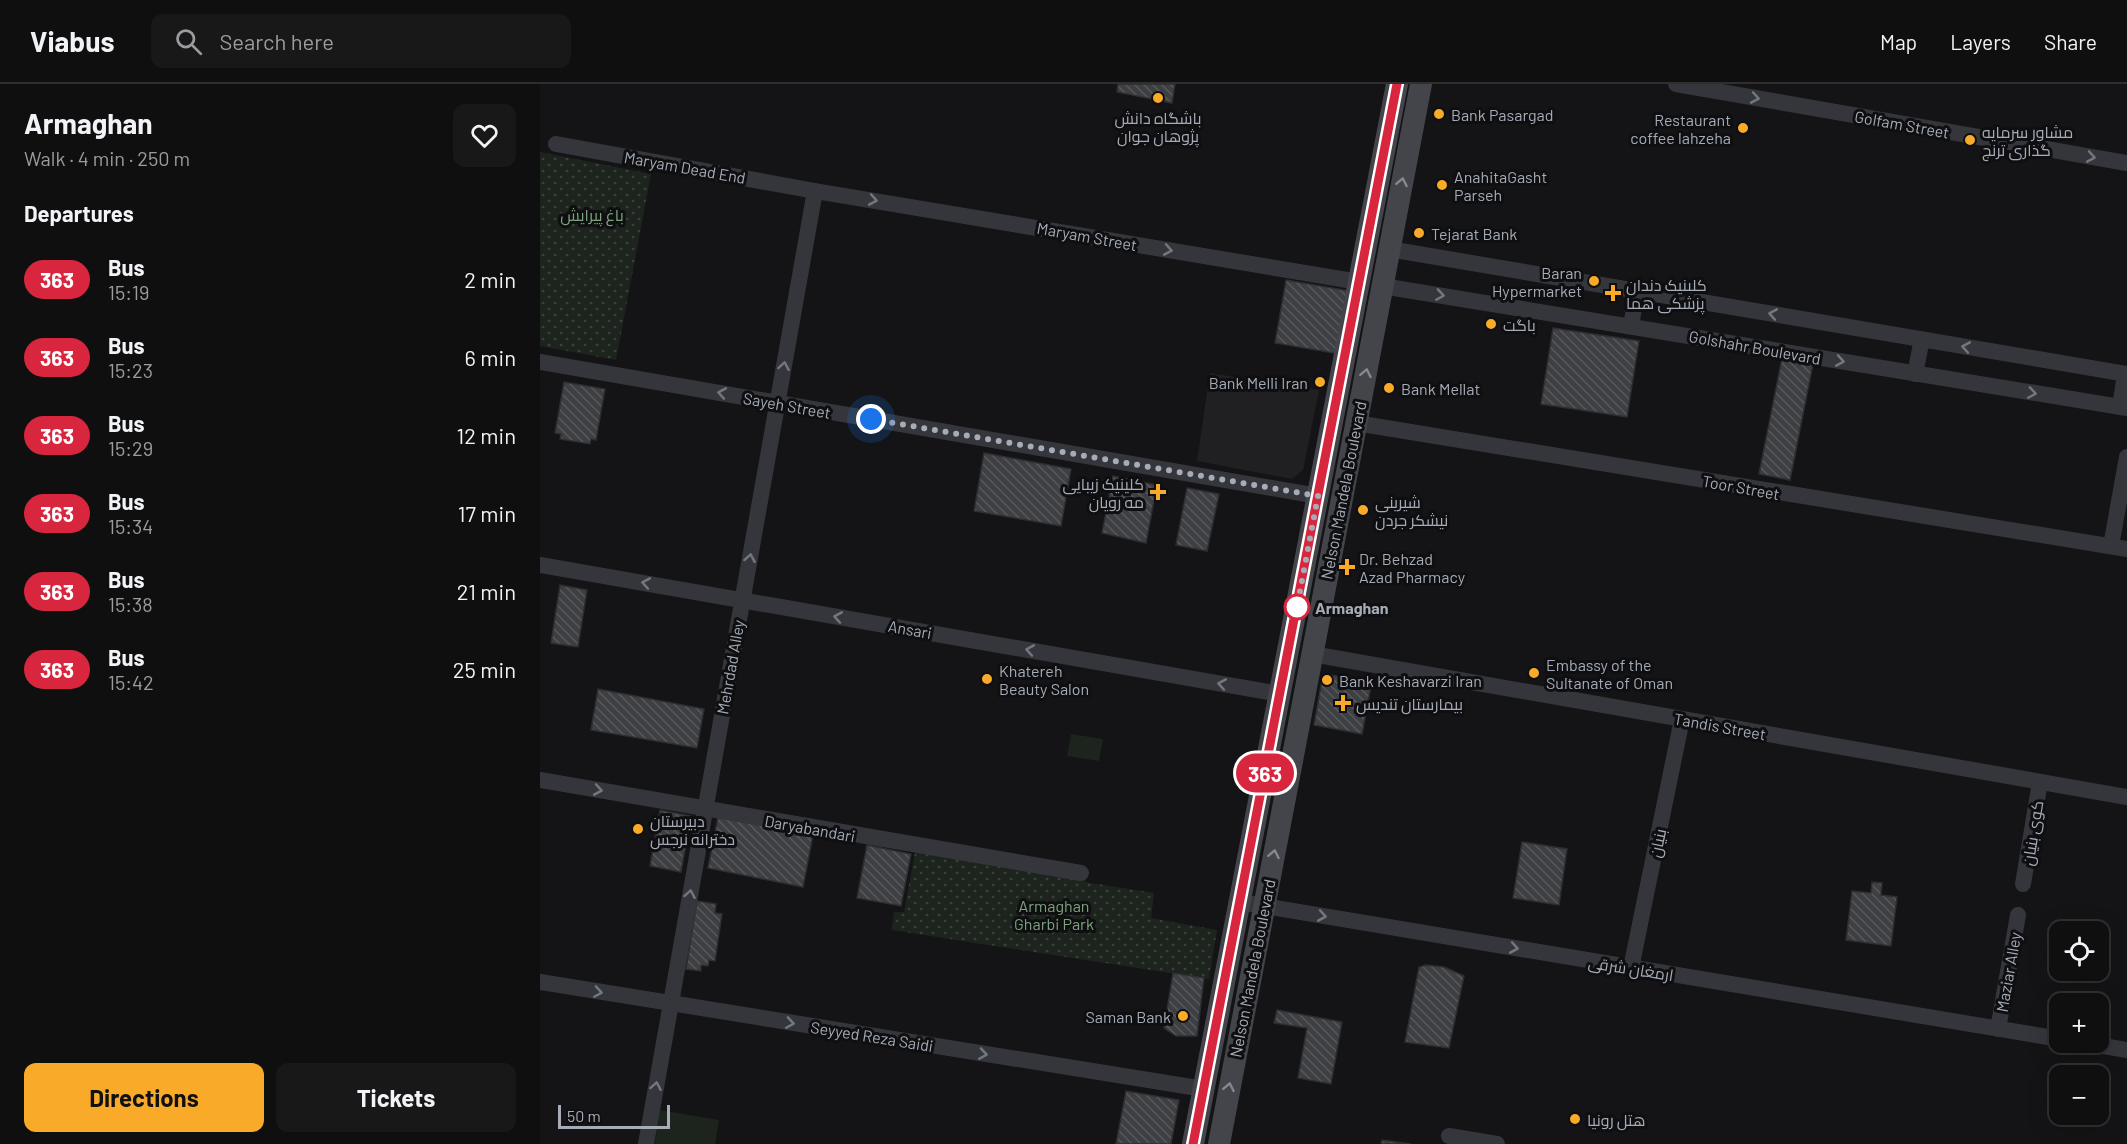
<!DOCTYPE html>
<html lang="en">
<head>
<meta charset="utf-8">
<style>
	body { margin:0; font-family:Barlow,Cairo,sans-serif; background:#181819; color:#f1f3f6; height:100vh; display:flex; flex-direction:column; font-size:22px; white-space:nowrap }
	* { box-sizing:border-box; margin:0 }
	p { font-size:20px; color:#9b9c9f }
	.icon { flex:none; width:33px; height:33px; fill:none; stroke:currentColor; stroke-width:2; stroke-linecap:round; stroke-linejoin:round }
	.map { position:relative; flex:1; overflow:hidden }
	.drawer { display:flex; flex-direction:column; background:#0f0f10; width:540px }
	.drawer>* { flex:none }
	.badge { padding:0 12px; border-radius:20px; font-size:21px; line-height:39px }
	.controls { position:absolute; left:1509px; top:837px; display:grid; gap:12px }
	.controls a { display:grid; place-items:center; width:60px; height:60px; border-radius:12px; background:#0f0f10; box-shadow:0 6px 24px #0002,0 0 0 2px #2f2f30; font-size:30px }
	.scale { position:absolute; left:18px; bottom:15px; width:112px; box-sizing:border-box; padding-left:6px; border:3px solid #a5acb7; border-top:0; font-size:16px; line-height:21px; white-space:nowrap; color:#a5acb7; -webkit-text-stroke:4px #0f0f11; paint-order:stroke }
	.you { position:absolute; width:30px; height:30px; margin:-15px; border:4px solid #fff; border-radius:50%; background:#1a73e8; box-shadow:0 0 0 9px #1a73e833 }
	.map>.badge { position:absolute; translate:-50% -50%; box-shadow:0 0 0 3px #fff }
	h2 { padding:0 24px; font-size:22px; line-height:54px }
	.round { display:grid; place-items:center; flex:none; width:63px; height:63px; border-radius:12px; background:#181819 }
	.overview { display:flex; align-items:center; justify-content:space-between; height:102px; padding:0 24px }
	h1 { font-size:28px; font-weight:700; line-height:45px }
	.action { display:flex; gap:12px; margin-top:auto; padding:12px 24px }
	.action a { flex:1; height:69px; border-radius:12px; background:#faaa29; color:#111; font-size:24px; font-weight:700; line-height:69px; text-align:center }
	.action a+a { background:#181819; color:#f1f3f6 }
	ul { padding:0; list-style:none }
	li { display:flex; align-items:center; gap:18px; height:78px; padding:0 24px }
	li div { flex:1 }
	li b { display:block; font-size:22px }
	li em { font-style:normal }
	li .badge { min-width:66px; font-weight:700; text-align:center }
	header { display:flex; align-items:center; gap:36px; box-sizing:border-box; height:84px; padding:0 30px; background:#0f0f10; border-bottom:2px solid #2f2f30 }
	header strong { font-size:28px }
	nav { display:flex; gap:33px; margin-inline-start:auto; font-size:21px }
	.search { width:420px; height:54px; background:#181819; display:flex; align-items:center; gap:15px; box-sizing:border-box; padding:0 21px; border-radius:12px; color:#9b9c9f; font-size:22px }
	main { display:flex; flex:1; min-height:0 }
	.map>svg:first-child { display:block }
</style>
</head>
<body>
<header>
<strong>Viabus</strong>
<div class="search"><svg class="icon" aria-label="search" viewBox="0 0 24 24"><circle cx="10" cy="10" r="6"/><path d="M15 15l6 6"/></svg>Search here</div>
<nav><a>Map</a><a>Layers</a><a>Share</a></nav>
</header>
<main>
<section class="drawer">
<div class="overview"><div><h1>Armaghan</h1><p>Walk · 4 min · 250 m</p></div><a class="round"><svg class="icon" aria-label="heart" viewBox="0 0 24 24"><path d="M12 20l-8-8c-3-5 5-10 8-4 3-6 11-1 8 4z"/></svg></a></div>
<h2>Departures</h2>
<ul>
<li><span class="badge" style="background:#d7263d;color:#fff">363</span><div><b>Bus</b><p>15:19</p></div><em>2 min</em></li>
<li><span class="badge" style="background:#d7263d;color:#fff">363</span><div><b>Bus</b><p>15:23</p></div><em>6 min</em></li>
<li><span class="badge" style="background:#d7263d;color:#fff">363</span><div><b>Bus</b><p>15:29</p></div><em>12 min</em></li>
<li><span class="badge" style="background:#d7263d;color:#fff">363</span><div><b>Bus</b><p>15:34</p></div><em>17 min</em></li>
<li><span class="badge" style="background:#d7263d;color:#fff">363</span><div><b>Bus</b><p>15:38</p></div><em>21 min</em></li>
<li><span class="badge" style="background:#d7263d;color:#fff">363</span><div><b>Bus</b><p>15:42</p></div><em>25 min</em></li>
</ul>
<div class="action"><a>Directions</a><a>Tickets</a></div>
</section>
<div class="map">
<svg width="1587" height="1060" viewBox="0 0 1587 1060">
	<defs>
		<pattern id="park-dots" width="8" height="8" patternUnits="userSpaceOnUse" patternTransform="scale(1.5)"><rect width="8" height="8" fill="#1c241d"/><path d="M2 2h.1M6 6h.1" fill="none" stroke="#3a413c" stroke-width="1.8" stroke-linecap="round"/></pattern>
		<pattern id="building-back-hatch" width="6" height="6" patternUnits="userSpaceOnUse" patternTransform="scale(1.5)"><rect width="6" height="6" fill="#3e3f43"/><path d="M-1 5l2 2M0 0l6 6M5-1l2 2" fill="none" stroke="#57585c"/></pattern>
	</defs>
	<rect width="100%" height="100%" fill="#141416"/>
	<path fill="#202023" d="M670,289L779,306L763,386L752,395L657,377Z"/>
	<path fill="url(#park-dots)" d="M0,68L111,90L76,276L0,262Z
		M375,768L546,794L545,798L614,809L611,834L677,846L669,895L352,846L354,828H364Z"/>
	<path fill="#1c241d" d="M531,650L563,655L559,677L527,672Z
		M120,1026L179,1036L175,1060H115Z"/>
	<path fill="url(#building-back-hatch)" stroke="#2e2e32" stroke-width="1.5" d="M578,0H635L632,19L577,8Z
		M746,196L810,207L799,270L735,259Z
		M1013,244L1099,257L1087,333L1001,320Z
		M1243,269L1274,275L1250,396L1219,390Z
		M24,298L65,305L56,356L51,355L50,360L20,355L21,350L15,349Z
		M444,369L531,385L521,442L434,427Z
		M573,392L617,401L606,459L562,449Z
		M647,404L679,410L667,467L636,461Z
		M20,501L47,506L38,563L11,559Z
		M790,591L832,597L822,650L774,641L782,596Z
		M58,605L164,625L157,664L51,646Z
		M120,726L151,732L141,788L110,782Z
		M178,733L273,751L263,803L168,784Z
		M982,758L1027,765L1019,821L973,814Z
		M327,761L371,770L361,822L317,814Z
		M1332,798L1342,799L1341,811L1357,813L1351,862L1306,856L1312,807L1331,809Z
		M157,817L176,820L175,829L182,830L175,877L169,876L168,882L161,881V887L146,885Z
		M886,881L904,883L924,892L909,964L865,958L879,883Z
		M633,889L664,894L657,952H636L624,944Z
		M737,926L802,938L791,1000L758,994L767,944L734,939Z
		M586,1007L639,1016L631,1060H576Z
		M842,1056L871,1060H841Z"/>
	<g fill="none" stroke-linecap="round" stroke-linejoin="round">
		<path stroke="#35363b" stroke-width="16" d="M1136,0L1587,79
			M16,60L275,107L819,198
			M849,165L1587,290
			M842,202L1587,324
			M1091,242L1097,207
			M0,278L778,412
			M1375,290L1382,255
			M1580,323L1585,290
			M816,339L1587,465
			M1571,462L1587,373
			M0,481L740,610
			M772,570L1587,713
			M0,696L541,789
			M1483,800L1500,698
			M700,818L1520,955
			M1091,884L1142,635
			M0,898L664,1005
			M1458,945L1478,831
			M1541,958L1587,966
			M909,1052L957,1060
			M106,1060L275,107"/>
		<path stroke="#43454b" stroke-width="22" d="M653,1060L857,0
			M679,1060L881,0"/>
	</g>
	<defs><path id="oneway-chevron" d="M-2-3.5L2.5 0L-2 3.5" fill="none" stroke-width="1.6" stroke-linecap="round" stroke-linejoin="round" transform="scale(1.5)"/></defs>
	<g stroke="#73777f">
		<use href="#oneway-chevron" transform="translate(1215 14) rotate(10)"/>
		<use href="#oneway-chevron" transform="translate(1551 73) rotate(10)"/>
		<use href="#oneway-chevron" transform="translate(333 116) rotate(10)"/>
		<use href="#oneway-chevron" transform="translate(628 166) rotate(10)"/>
		<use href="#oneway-chevron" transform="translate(900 211) rotate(9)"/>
		<use href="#oneway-chevron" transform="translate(1233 230) rotate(-170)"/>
		<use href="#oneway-chevron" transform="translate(1426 263) rotate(-170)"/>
		<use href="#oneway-chevron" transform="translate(1300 277) rotate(10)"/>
		<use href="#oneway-chevron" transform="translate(244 282) rotate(-80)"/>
		<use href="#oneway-chevron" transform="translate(182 309) rotate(-170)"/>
		<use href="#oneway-chevron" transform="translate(1492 309) rotate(9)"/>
		<use href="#oneway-chevron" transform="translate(210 474) rotate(-80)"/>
		<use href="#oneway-chevron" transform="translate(106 499) rotate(-170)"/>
		<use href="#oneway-chevron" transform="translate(298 533) rotate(-170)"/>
		<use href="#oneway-chevron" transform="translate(490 566) rotate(-170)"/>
		<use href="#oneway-chevron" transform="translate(682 600) rotate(-170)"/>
		<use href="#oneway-chevron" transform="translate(58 706) rotate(10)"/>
		<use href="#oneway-chevron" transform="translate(150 810) rotate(-80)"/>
		<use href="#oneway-chevron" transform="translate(782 832) rotate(10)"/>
		<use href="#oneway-chevron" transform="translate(974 864) rotate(10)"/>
		<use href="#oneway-chevron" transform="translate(58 908) rotate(9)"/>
		<use href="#oneway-chevron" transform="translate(250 939) rotate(9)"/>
		<use href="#oneway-chevron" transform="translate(443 970) rotate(9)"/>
		<use href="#oneway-chevron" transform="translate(116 1002) rotate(-80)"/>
	</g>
	<g stroke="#838891">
		<use href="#oneway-chevron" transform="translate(862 98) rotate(-79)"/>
		<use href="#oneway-chevron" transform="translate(826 289) rotate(-79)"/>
		<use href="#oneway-chevron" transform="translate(734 770) rotate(-79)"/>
		<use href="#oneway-chevron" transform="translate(689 1003) rotate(-79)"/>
	</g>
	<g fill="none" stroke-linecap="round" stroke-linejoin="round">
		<g stroke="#fff" stroke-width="14">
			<path id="line" d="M653,1060L857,0"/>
		</g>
		<use href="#line" stroke="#d7263d" stroke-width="9"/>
		<path stroke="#a5acb7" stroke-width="6" stroke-dasharray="0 10.8" d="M331,335L778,412L757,523"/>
	</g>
	<g fill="#faaa29" stroke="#0f0f11" stroke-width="2">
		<circle cx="618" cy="14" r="6"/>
		<circle cx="899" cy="30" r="6"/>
		<circle cx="1203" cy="44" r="6"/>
		<circle cx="1430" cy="56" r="6"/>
		<circle cx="902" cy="101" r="6"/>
		<circle cx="879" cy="149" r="6"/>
		<circle cx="1054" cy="197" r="6"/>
		<path d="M1070 200h6v6h6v6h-6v6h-6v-6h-6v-6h6z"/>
		<circle cx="951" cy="240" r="6"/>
		<circle cx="780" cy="298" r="6"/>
		<circle cx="849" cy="304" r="6"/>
		<path d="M615 399h6v6h6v6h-6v6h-6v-6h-6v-6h6z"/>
		<circle cx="823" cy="426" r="6"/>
		<path d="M804 474h6v6h6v6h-6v6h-6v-6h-6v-6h6z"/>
		<circle cx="994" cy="589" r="6"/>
		<circle cx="447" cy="595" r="6"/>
		<circle cx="787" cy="596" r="6"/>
		<path d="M800 610h6v6h6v6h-6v6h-6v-6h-6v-6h6z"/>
		<circle cx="98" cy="745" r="6"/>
		<circle cx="643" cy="932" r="6"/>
		<circle cx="1035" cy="1035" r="6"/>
	</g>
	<circle fill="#fff" stroke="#d7263d" stroke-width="3" cx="757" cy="523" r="12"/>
	<g text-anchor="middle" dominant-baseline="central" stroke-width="6" stroke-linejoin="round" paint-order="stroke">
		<g font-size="16" fill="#a5acb7" stroke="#0f0f11" text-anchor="start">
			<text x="911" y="30">Bank Pasargad</text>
			<text x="618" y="33" text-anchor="middle">باشگاه دانش<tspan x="618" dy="18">پژوهان جوان</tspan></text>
			<text x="1191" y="35" text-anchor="end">Restaurant<tspan x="1191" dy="18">coffee lahzeha</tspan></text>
			<text x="1442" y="47">مشاور سرمایه<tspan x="1442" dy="18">گذاری ترنج</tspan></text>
			<text x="914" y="92">AnahitaGasht<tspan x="914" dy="18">Parseh</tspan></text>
			<text x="891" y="149">Tejarat Bank</text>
			<text x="1042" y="188" text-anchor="end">Baran<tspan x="1042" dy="18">Hypermarket</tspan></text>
			<text x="1086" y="200">کلینیک دندان<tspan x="1086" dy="18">پزشکی هما</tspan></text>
			<text x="963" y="240">باگت</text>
			<text x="768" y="298" text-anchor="end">Bank Melli Iran</text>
			<text x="861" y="304">Bank Mellat</text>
			<text x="604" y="399" text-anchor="end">کلینیک زیبایی<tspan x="604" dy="18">مه رویان</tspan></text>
			<text x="835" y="417">شیرینی<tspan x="835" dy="18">نیشکر جردن</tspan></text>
			<text x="819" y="474">Dr. Behzad<tspan x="819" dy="18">Azad Pharmacy</tspan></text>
			<text x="1006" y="580">Embassy of the<tspan x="1006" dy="18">Sultanate of Oman</tspan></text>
			<text x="459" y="586">Khatereh<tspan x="459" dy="18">Beauty Salon</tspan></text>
			<text x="799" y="596">Bank Keshavarzi Iran</text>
			<text x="816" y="619">بیمارستان تندیس</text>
			<text x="110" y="736">دبیرستان<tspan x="110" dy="18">دخترانه نرجس</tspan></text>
			<text x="631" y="932" text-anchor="end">Saman Bank</text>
			<text x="1047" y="1035">هتل رونیا</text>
		</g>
		<g font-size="16" fill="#a5acb7" stroke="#0f0f11">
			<text transform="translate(1362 40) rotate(10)">Golfam Street</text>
			<text transform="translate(145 83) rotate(10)">Maryam Dead End</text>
			<text transform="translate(547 152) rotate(10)">Maryam Street</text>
			<text transform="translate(1215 263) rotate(10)">Golshahr Boulevard</text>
			<text transform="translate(247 321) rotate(10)">Sayeh Street</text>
			<text transform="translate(1201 403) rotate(10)">Toor Street</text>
			<text transform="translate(803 406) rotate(-79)">Nelson Mandela Boulevard</text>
			<text transform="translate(370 545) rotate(10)">Ansari</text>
			<text transform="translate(190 583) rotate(-80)">Mehrdad Alley</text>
			<text transform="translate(1180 642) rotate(10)">Tandis Street</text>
			<text transform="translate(270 744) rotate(10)">Daryabandari</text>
			<text transform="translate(1492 749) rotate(-81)">کوی بنیان</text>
			<text transform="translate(1117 759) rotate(-78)">بنیان</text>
			<text transform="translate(712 884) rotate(-79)">Nelson Mandela Boulevard</text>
			<text transform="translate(1091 884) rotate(9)">ارمغان شرقی</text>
			<text transform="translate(1468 888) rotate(-80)">Maziar Alley</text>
			<text transform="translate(332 952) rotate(9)">Seyyed Reza Saidi</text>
		</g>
		<g font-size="16" fill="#7ba37c" stroke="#0f0f11">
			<text x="52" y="130">باغ پیرایش</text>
			<text x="514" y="821">Armaghan<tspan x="514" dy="18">Gharbi Park</tspan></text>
		</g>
		<g font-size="16" font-weight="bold" fill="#a5acb7" stroke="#0f0f11" text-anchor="start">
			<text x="775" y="523">Armaghan</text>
		</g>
	</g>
</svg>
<div class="controls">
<a><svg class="icon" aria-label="locate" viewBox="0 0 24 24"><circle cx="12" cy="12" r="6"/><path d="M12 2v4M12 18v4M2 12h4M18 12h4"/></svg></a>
<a>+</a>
<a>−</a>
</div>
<div class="scale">50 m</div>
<div class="you" style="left:331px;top:335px"></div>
<b class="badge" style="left:725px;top:689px;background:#d7263d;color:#fff">363</b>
</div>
</main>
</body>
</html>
